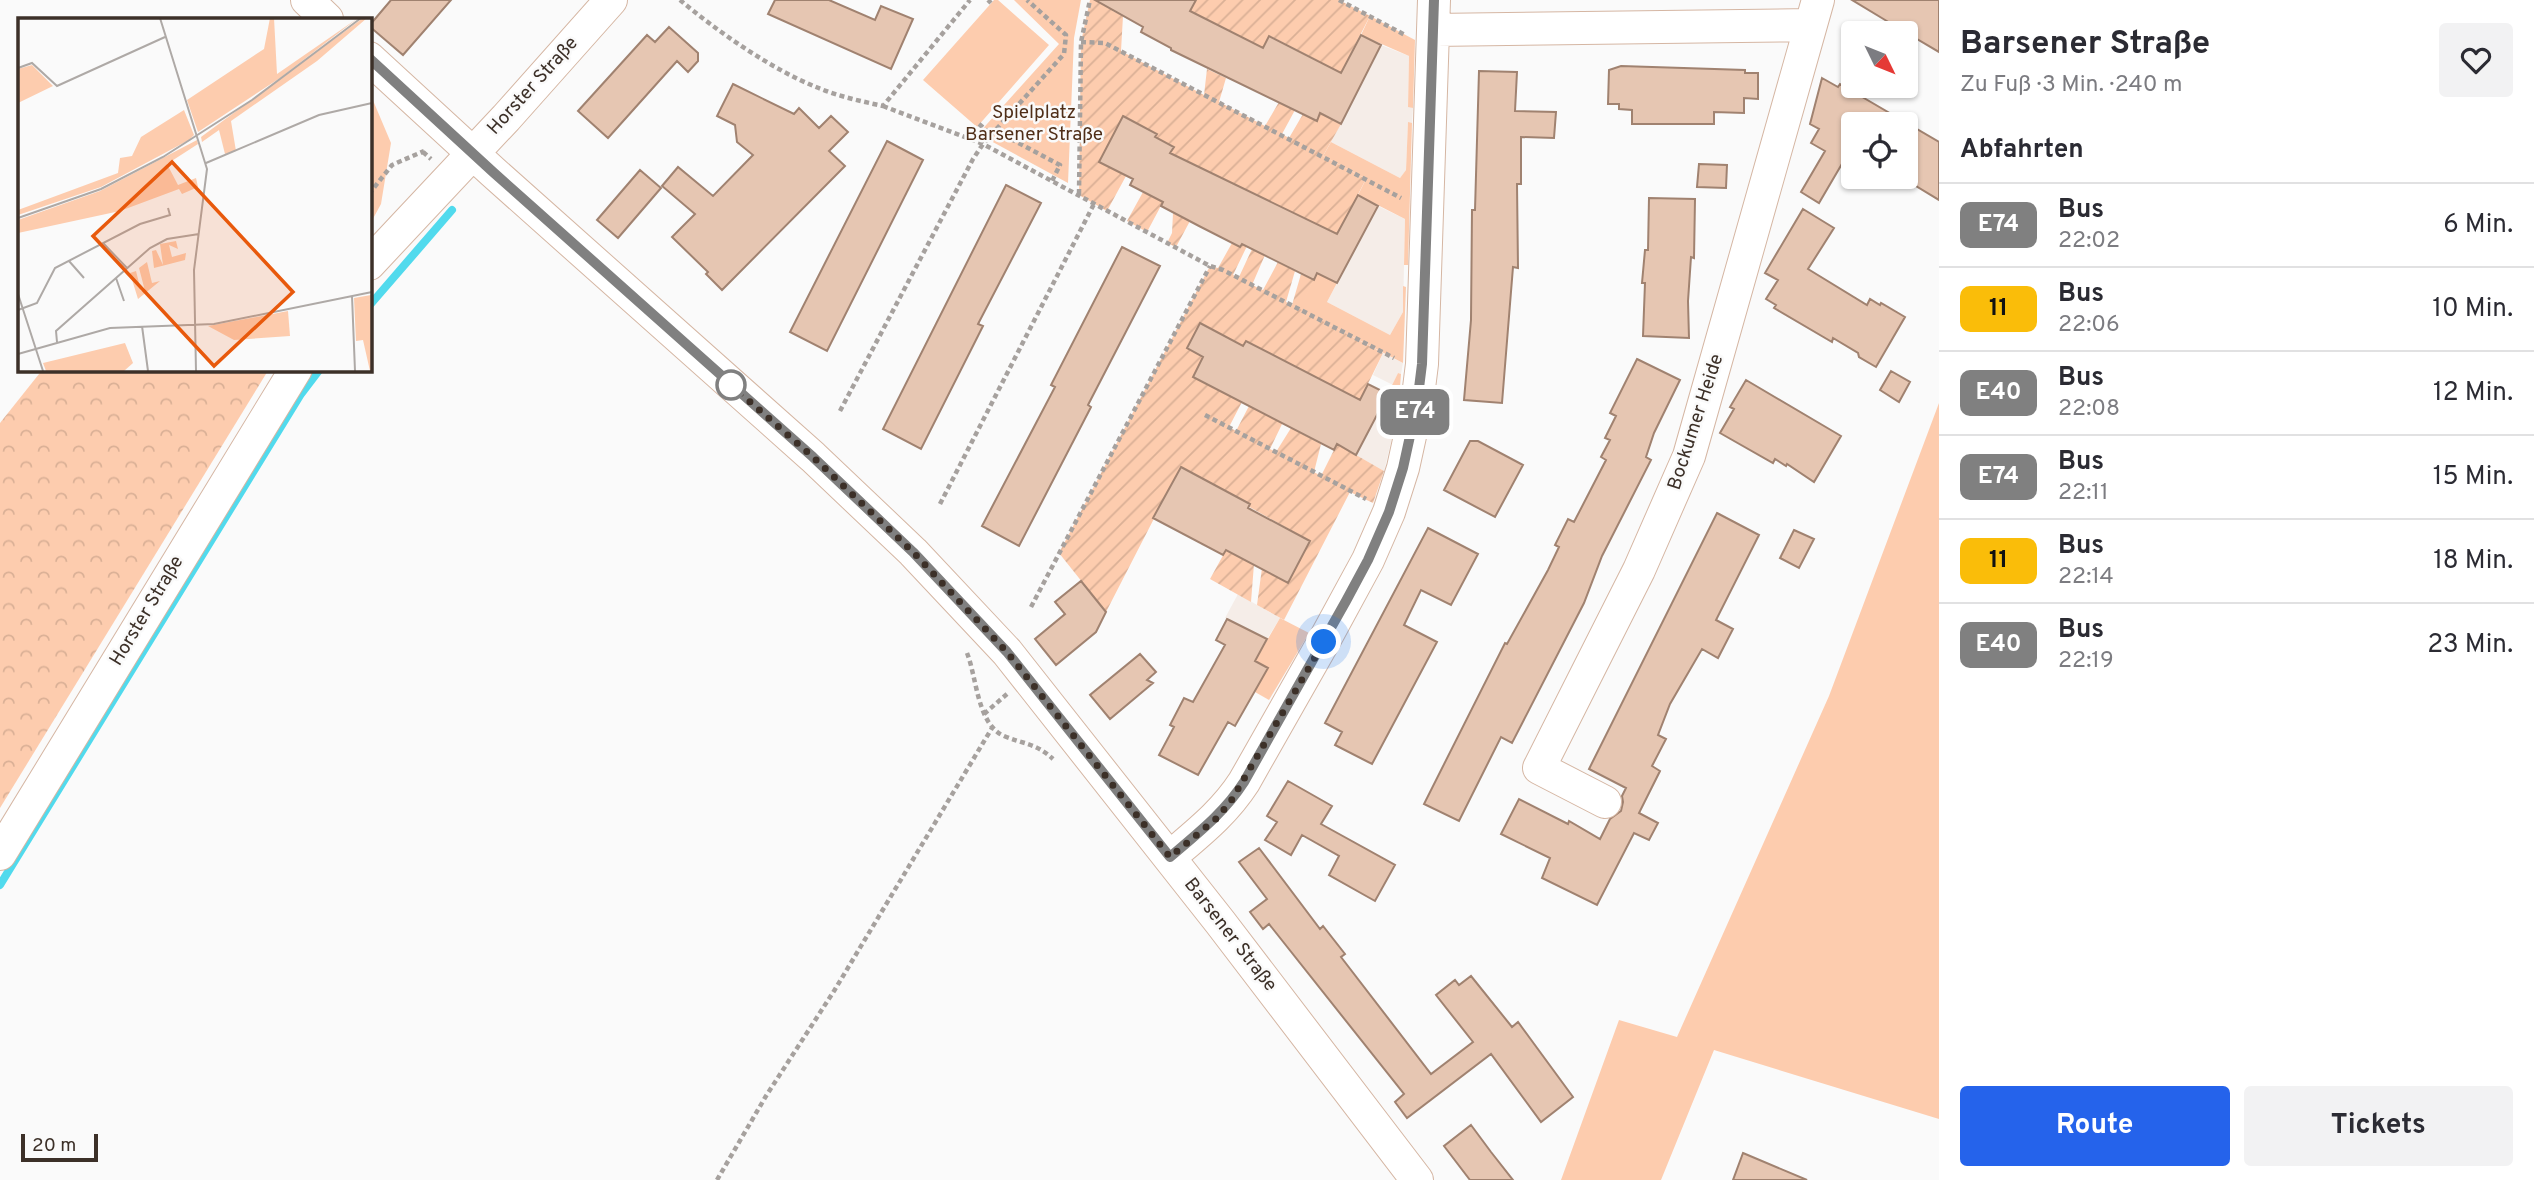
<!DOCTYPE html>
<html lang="de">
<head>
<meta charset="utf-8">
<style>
	body { margin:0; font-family:Overpass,sans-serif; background:#f2f2f3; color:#2b2b33; height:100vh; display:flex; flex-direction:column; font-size:26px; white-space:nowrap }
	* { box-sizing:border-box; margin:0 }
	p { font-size:23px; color:#7c7c81 }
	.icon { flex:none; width:38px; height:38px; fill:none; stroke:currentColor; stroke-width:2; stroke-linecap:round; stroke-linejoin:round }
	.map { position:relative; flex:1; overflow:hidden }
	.details { display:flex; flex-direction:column; background:#fff; width:595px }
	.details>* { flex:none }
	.badge { padding:0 14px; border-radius:10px; font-size:24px; line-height:46px }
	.needle { width:46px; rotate:133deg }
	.controls { position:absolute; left:1841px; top:21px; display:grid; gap:14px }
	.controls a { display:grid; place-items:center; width:77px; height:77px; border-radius:7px; background:#fff; box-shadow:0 2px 5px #0004; font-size:35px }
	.scale { position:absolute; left:21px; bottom:18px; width:77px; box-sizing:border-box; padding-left:7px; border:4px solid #3c3028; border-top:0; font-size:19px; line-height:24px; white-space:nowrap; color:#3c3028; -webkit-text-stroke:5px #fafafa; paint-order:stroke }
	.you { position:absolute; width:35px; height:35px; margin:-18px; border:5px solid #fff; border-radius:50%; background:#1a73e8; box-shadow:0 0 0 10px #1a73e833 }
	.map>.badge { position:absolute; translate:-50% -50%; box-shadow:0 0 0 4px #fff }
	h2 { padding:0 21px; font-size:26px; line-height:63px }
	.round { display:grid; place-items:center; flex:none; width:74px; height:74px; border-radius:7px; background:#f2f2f3 }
	.headline { display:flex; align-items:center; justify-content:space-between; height:119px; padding:0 21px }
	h1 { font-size:33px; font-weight:700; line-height:52px }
	.cta { display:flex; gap:14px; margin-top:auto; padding:14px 21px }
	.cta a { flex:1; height:80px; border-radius:7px; background:#2563eb; color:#fff; font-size:28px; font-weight:700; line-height:80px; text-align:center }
	.cta a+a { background:#f2f2f3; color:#2b2b33 }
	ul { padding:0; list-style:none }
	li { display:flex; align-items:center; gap:21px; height:84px; padding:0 21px; border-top:2px solid #e1e1e2 }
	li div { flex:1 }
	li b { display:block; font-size:26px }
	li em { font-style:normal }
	li .badge { min-width:77px; font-weight:700; text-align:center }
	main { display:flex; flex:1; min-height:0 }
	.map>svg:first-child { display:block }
</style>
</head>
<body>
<main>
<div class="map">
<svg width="1939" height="1180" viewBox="0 0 1939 1180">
	<defs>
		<pattern id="forest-crowns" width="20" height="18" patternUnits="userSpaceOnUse" patternTransform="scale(1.75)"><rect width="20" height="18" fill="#fdccae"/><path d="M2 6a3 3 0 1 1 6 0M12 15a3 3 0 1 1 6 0" fill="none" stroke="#dab096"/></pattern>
		<pattern id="garden-furrows" width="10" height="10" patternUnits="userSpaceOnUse" patternTransform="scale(1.75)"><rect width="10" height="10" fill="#fdccae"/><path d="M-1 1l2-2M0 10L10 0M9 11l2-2" fill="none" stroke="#dab096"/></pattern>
	</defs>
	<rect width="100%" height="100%" fill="#fafafa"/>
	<path fill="#f5ede8" d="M1381,45L1409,56L1408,106L1413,108L1412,123H1408L1406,170L1400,178L1331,142Z
		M1378,206L1405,219L1403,312L1390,335L1327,302Z
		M1383,353L1403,363L1401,374L1398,373L1393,385L1373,375Z
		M1383,404L1398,413L1384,471L1356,455Z
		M1238,594L1280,618L1267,639L1225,618Z"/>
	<path fill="#fdccae" d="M994,0H998L1049,45L977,127L923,80Z
		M1014,0H1081L1074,38L1068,183L978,134L1059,44Z
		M1370,16L1415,40L1413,108L1408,107L1409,56L1361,35Z
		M372,98L391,143L381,204L369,226V101Z
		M1408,122L1412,123L1408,265H1404L1405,219L1358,195L1366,179L1323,156L1331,142L1400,178L1406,170Z
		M1317,273L1337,283L1327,302L1390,335L1403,312V286L1406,287L1403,363L1299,309Z
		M1398,373L1401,374L1398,413L1383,404Z
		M1939,403V1119L1714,1050L1661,1180H1561L1619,1020L1677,1037L1829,696Z
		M1280,618L1309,633L1269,700L1255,692L1267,668L1255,661Z"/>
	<path fill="url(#forest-crowns)" d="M43,369H269L0,808V423Z"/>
	<path fill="url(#garden-furrows)" d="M1090,0H1118L1113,11L1123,16L1121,51L1204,95L1207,69L1226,78L1219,102L1265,126L1279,102L1295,110L1282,134L1289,138L1303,114L1316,121L1320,113L1341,124L1323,156L1366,179L1337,235L1171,153L1173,146L1155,137L1157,134L1123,116L1099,162L1126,176L1107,211L1079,195L1081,42Z
		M1196,0H1339L1370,16L1338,78L1317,60L1270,36L1263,48L1190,11Z
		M1143,192L1163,202L1147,232L1127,221Z
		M1173,213L1190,221L1176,247L1167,243L1172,233Z
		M1232,243L1247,246L1233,275L1239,277L1252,249L1265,255L1252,285L1263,290L1278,262L1295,271L1286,302L1292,305L1301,274L1314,280L1300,309L1383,353L1360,400L1246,341L1243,346L1200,324L1187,347L1203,357L1193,377L1242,402L1229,427L1236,431L1249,406L1283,422L1270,449L1276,452L1291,428L1321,444L1314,472L1321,476L1337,444L1384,471L1373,503L1350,492L1284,620L1257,605L1262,568L1288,583L1310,541L1180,468L1106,612L1059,553L1210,266L1218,268Z
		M1226,550L1254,564L1251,602L1210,579Z"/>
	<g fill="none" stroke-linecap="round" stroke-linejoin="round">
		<path stroke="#51daed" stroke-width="8" d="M369,306L452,210
			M0,885L301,394L320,369"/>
	</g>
	<path fill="#e6c6b2" stroke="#a08270" stroke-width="2" d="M391,0H451L403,55L369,26Z
		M775,0H829L875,20L881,6L913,19L891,69L768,14Z
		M1095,0H1196L1190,11L1263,48L1269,36L1341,73L1361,35L1381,45L1341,124L1320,113L1317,121L1171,50V48L1141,32L1143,27Z
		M1852,0H1939V52L1900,29Z
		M669,27L698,53V61L688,72L677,61L608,138L578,111L647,35L655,42Z
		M1621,66L1745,70V73H1758V99L1744,98V113L1714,112V124H1632V110L1619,109V104H1608L1609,70Z
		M1479,71L1517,72L1515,111L1556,112L1554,138L1521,137V184H1517L1518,268L1513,267L1502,403L1464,400L1471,320L1472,210H1475Z
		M1822,78L1838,87L1840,84L1939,142V200L1906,180V124H1853V145L1819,203L1801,192L1825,151L1811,143L1819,129L1810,124Z
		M733,84L794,114L799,108L819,128L831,116L848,132L829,151L845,166L722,290L706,274L708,272L672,237L695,214L662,186L678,167L713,196L753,155L737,142L735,125L717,116Z
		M1123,116L1157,134L1155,137L1174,147L1170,153L1337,234L1358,195L1378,206L1337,283L1317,273L1314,280L1242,244L1240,247L1199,226L1161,206L1163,202L1130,185L1133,179L1099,162Z
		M887,141L923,160L827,351L790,332Z
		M1699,164L1727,165L1726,188L1697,187Z
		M640,170L661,188L618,238L597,220Z
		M1006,185L1041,203L978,324L983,326L921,449L883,429Z
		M1649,198L1695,199L1694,258L1691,257L1688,301L1689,338L1643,336L1645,283H1642L1645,250H1648Z
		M1803,209L1834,228L1808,269L1867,305L1870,299L1880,305L1881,303L1905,317L1876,367L1859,357L1858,353L1833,338L1832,342L1774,308L1776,305L1766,299L1778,280L1765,273Z
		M1122,247L1160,266L1088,405L1091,407L1019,546L982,526L1055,387L1051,385Z
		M1200,323L1243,346L1246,341L1360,400L1368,384L1388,394L1356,455L1337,444L1334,450L1193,377L1203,357L1187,348Z
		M1637,359L1680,380L1654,433L1646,457L1651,460L1602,556L1584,603L1512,743L1501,737L1459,821L1424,804L1505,643L1507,644L1548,570L1559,547L1555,545L1568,519L1574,522L1606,460L1601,457L1610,440L1605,438L1616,416L1610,413Z
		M1891,371L1910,382L1899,402L1880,390Z
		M1746,380L1841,436L1814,482L1787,464L1786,466L1775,459L1773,463L1720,433L1734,409L1730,407Z
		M1470,441H1478L1523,465L1495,517L1444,490Z
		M1181,467L1250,504L1248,508L1310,541L1288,583L1226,550L1223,555L1153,518Z
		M1717,513L1759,535L1716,620L1733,629L1718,658L1702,649L1670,704L1658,735L1666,739L1652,766L1660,771L1639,813L1658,823L1649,840L1634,833L1597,905L1542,878L1550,858L1501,834L1519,799L1568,824L1569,821L1600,839L1610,819L1621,811L1623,802L1622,796L1626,788L1589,769Z
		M1428,528L1478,554L1451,605L1421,590L1404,625L1437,642L1372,764L1335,745L1342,732L1325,723Z
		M1794,530L1814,539L1799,568L1780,558Z
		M1081,581L1106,612L1096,632L1056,665L1035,639L1065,614L1055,602Z
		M1227,619L1267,639L1255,661L1268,668L1235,726L1228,722L1198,775L1159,755L1174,727L1170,725L1184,698L1193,702L1225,645L1216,640Z
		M1140,654L1156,672L1147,680L1153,683L1110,719L1090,695Z
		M1288,781L1332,806L1321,824L1395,865L1375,901L1329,875L1339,856L1302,835L1291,855L1265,840L1277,822L1267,816Z
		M1259,848L1320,929L1323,926L1345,954L1341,957L1431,1074L1473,1042L1436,995L1455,980L1459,985L1471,976L1512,1027L1518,1022L1573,1097L1541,1122L1491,1054L1407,1118L1395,1102L1404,1094L1269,924L1263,929L1250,912L1267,899L1239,862Z
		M1471,1125L1491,1152L1513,1180H1470L1444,1146Z
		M1743,1153L1807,1180H1733Z"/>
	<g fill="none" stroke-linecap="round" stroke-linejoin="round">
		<g stroke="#d5b6a3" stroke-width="34">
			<path id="minor" d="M307,0L327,19
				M1433,30L1810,25
				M369,58L493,172L813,457L913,552L1007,652L1220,922L1417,1180
				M369,264L506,118L611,0
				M1605,802L1539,768L1639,570L1689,456L1818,0
				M0,854L296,369
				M1170,857C1198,833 1224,813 1244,782L1324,641L1368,560L1389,512L1403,468L1417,404L1422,364L1434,0"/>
		</g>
		<path stroke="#a6a19e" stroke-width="4.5" stroke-dasharray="5 3.5" stroke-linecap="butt" d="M680,0C717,31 771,69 816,87C837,96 860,101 883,106L970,0
			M988,0L991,3
			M1339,0L1405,35
			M1081,42L1105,43L1401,198
			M883,106L983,144L1210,266L1223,270L1394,358
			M979,124L992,135
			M996,131L1060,165L1052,181
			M423,152L431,159
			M369,194L392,165L424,151
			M1079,194L1081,42L1090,0
			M840,411L973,159L983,144L1064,54L1066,35L1027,0
			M1205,415L1366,499
			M940,504L1094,204
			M1031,607L1210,266
			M967,653C977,678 977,724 1004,736C1023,744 1036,743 1053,759
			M984,714L1007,694
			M717,1180L766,1096L834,991L992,728"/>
		<use href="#minor" stroke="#fff" stroke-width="32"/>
	</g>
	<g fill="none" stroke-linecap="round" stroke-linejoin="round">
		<g stroke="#fff" stroke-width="16">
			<path id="line" d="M369,58L493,172L813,457L913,552L1007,652L1170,857C1198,833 1224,813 1244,782L1346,601L1368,560L1389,512L1403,468L1417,404L1422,364L1434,0"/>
		</g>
		<use href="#line" stroke="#808080" stroke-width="10"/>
		<path stroke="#3c3028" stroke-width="7" stroke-dasharray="0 12.6" d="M731,385L813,457L913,552L1007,652L1170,857L1217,818L1231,801L1324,642"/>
	</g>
	<circle fill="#fff" stroke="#808080" stroke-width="3.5" cx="731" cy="385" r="14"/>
	<g text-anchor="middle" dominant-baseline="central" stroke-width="5" stroke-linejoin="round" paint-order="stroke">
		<g font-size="19" fill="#3c3028" stroke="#fafafa">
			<text transform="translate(533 86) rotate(-48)">Horster Straße</text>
			<text transform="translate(1696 422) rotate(-72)">Bockumer Heide</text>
			<text transform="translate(147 611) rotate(-59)">Horster Straße</text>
			<text transform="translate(1230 935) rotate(52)">Barsener Straße</text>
		</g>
		<g font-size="19" fill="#4f2e18" stroke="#fafafa">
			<text x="1034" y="113">Spielplatz<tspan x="1034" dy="22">Barsener Straße</tspan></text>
		</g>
	</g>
	<g transform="translate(18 18)">
		<rect width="354" height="354" fill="#fafafa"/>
		<path d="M252,0H256L259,56L340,0L262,60L180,114L169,82L246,31ZM345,0H349L299,43L213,103L218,133L207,136L201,112L184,124L183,119ZM14,47L35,68L0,85V51ZM166,92L176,117L171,122L83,169L0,197V192L100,155L102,140L114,138L123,119ZM179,122L180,126L149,146L160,167L178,160L180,169L164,176L161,171L102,193L0,215V202L82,173ZM353,277V353H352L345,322L338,323L336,280Z" fill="#fdccae"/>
		<path d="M270,293L272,318L216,322L190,308Z" fill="#fdccae"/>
		<path d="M107,325L115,345L106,353H28L25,345Z" fill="#fdccae"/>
		<path d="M158,223L160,231L151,227L154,239L168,235L167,242L136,250L134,233L138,232L145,247L142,226ZM129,244L134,265L142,263L120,281L112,255L118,253L123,273H127L121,250Z" fill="#fdccae"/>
		<path fill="none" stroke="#aea9a6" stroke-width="2" d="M142,0L189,151L176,252L178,353M0,50L14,45L39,68L147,19M188,145L301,97L354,85M0,200L83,171L145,139L234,82L343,0M85,225L109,250M51,243L66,260M98,260L106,283M0,276L25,353M334,278L337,353M0,292L19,285L37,250L122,206L152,197L150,190M124,308L130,353M39,324L38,313L132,230L149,221L181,216M0,336L92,310L196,306L354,274"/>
		<path fill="#e8590c" fill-opacity="0.15" stroke="#e8590c" stroke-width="3.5" d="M154,144L275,274L196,348L75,218Z"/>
		<rect width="354" height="354" fill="none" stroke="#3c3028" stroke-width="3.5"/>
	</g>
</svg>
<div class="controls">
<a><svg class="needle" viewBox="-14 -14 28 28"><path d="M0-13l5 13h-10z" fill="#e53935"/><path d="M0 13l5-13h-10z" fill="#7c7c81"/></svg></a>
<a><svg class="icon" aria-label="locate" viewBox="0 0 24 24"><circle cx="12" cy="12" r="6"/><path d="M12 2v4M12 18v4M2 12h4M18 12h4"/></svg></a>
</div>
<div class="scale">20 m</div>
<div class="you" style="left:1324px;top:642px"></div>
<b class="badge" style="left:1415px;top:412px;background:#808080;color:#fff">E74</b>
</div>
<section class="details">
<div class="headline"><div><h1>Barsener Straße</h1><p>Zu Fuß · 3 Min. · 240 m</p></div><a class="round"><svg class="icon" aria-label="heart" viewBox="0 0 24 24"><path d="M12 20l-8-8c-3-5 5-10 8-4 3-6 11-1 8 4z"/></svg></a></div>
<h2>Abfahrten</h2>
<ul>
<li><span class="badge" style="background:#808080;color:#fff">E74</span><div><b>Bus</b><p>22:02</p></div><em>6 Min.</em></li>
<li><span class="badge" style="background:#fabd09;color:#111">11</span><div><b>Bus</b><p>22:06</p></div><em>10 Min.</em></li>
<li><span class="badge" style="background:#808080;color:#fff">E40</span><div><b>Bus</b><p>22:08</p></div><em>12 Min.</em></li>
<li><span class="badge" style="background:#808080;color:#fff">E74</span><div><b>Bus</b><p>22:11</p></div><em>15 Min.</em></li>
<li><span class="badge" style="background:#fabd09;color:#111">11</span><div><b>Bus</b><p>22:14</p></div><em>18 Min.</em></li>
<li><span class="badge" style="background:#808080;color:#fff">E40</span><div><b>Bus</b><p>22:19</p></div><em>23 Min.</em></li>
</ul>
<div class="cta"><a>Route</a><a>Tickets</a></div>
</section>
</main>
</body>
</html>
